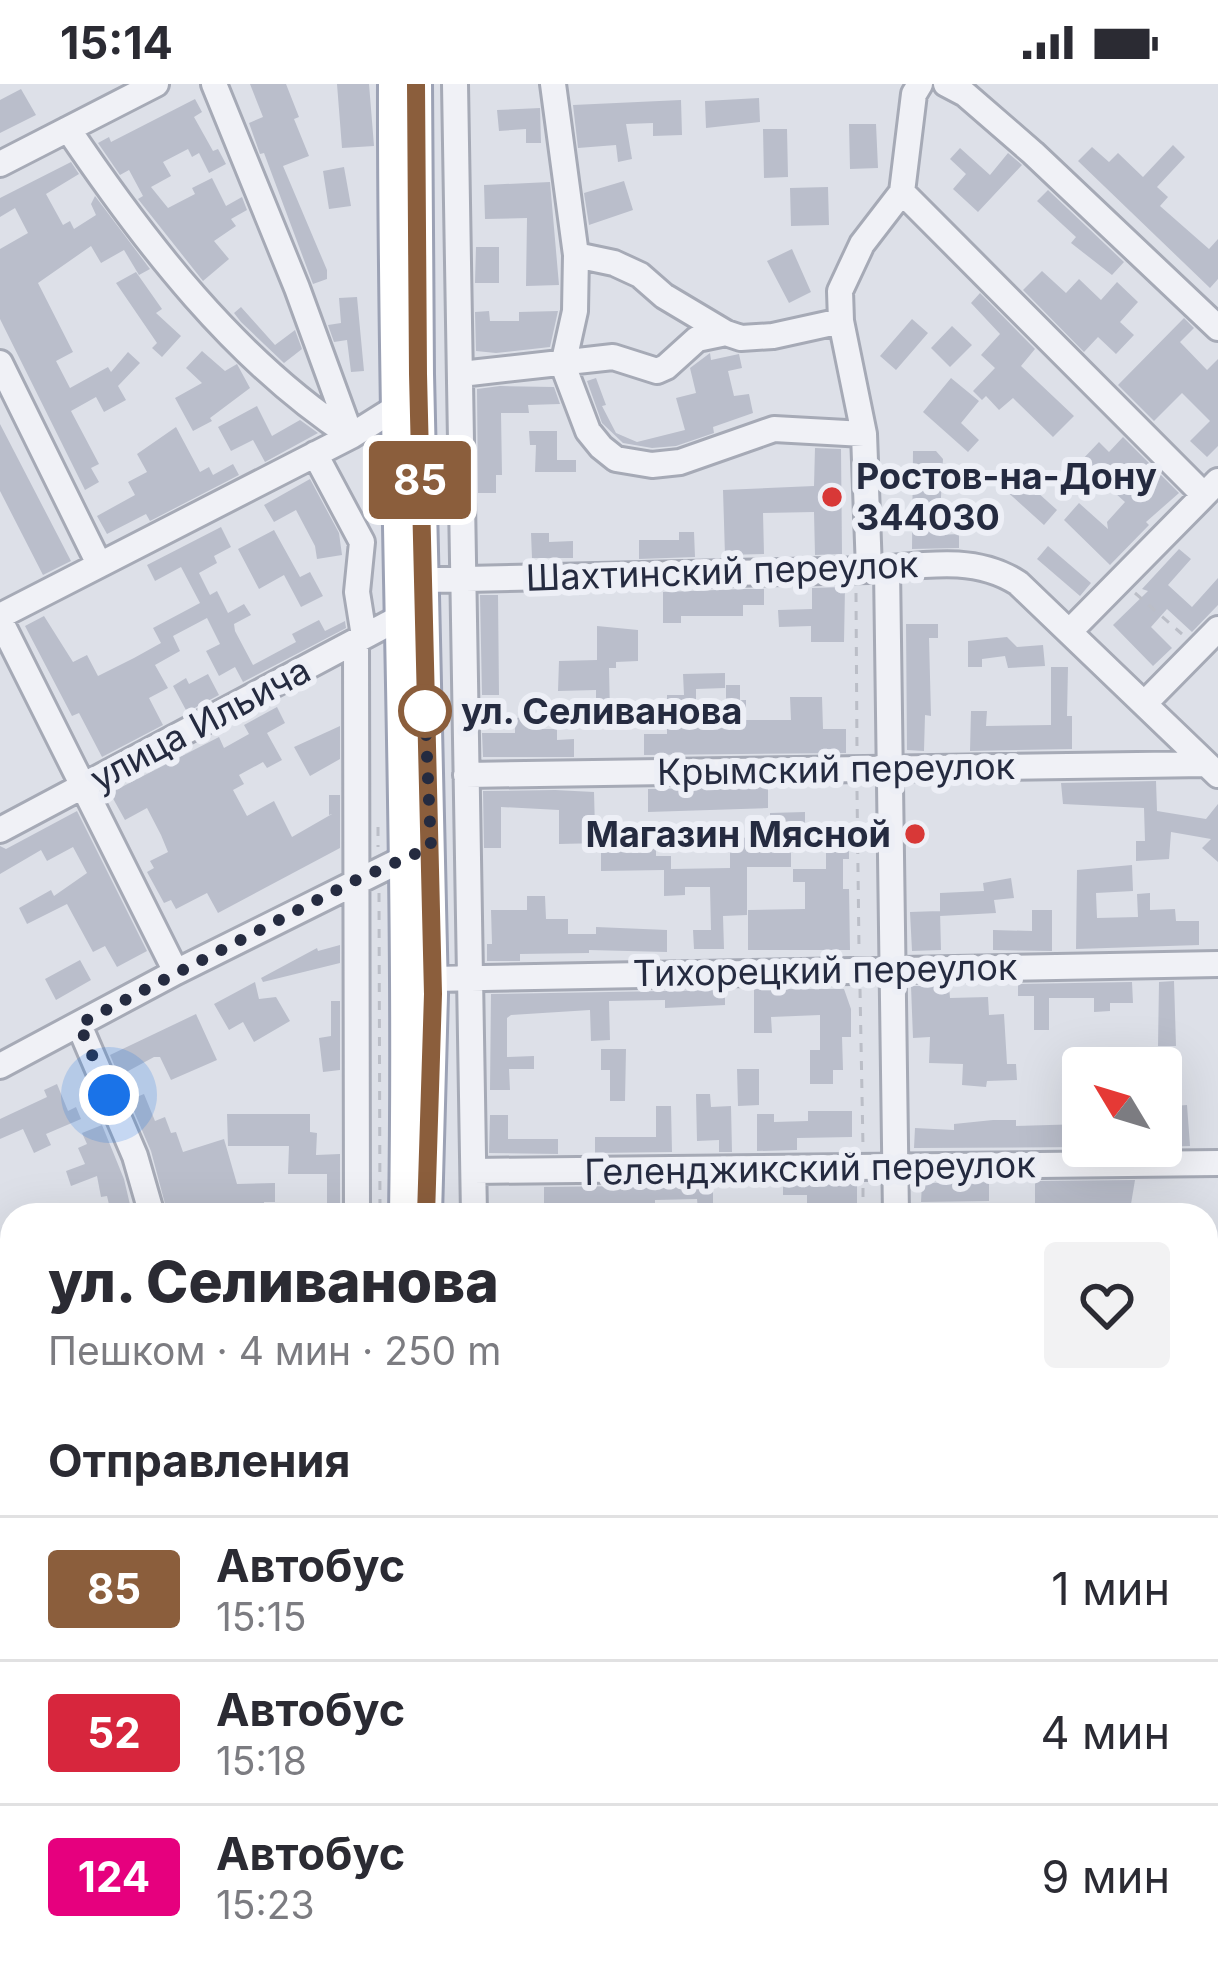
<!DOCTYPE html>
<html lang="ru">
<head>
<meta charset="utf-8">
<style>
	body { margin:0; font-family:Inter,sans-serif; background:#f2f2f3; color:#2b2b33; height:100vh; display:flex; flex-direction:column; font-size:45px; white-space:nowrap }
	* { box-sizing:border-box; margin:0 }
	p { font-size:39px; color:#7c7c81 }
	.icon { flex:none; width:66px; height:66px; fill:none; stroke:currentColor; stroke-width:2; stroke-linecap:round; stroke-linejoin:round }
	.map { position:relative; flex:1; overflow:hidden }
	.panel { position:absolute; left:0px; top:1119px; width:1218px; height:771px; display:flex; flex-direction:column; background:#fff; border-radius:36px 36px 0 0; box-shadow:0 12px 48px #0002 }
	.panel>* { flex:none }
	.badge { padding:0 24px; border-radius:9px; font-size:42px; line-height:78px }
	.needle { width:78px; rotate:308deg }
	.tools { position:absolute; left:1062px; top:963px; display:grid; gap:24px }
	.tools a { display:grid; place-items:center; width:120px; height:120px; border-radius:12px; background:#fff; box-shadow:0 12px 48px #0002; font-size:60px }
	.you { position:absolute; width:60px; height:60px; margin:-30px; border:9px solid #fff; border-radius:50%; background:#1a73e8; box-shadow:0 0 0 18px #1a73e833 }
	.map>.badge { position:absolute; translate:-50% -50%; box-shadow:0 0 0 6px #fff }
	h2 { padding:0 48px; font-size:45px; line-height:108px }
	.round { display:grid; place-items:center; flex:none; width:126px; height:126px; border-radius:12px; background:#f2f2f3 }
	.head { display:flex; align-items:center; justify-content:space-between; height:204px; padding:0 48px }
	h1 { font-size:57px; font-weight:800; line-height:90px }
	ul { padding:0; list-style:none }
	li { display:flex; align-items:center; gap:36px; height:144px; padding:0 48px; border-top:3px solid #e1e1e2 }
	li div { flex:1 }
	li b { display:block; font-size:45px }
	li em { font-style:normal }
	li .badge { min-width:132px; font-weight:700; text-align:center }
	.status { display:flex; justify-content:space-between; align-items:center; height:84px; padding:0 60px; background:#fff; direction:ltr }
	.status svg { height:33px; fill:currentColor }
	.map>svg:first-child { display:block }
</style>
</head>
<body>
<div class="status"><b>15:14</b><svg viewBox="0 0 49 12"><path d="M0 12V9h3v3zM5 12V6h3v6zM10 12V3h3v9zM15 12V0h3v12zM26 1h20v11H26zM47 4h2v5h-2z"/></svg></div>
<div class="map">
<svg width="1218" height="1888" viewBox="0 0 1218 1888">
	<rect width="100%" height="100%" fill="#dde0e8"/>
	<path fill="#babecb" d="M250,0H286L299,33L294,35L309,72L283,82L327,186V195L313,200L264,69L260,70L249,39L263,33Z
		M337,0H369L374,62L342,64Z
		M21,5L36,31L0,49V16Z
		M759,14L760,38L706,44L705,17Z
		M195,15L202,28L194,33L213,67L218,65L226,80L209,89L199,69L192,73L188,65L163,78L171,92L151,103L168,124L195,110L192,104L212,94L226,122L242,113L247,126L231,135L236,142L214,157L229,175L203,197L138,115L143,112L129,86L120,91L98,59L109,53L111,58Z
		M681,16L682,51L653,52V39L626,40L632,75L618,78L616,61L578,64L573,21Z
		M540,24L541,59H526V45L499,47L497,26Z
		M849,40H876L878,84L850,85Z
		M763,45H787L788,93L764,94Z
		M1173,61L1185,73L1157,103L1168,113L1160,122L1209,165L1218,155V195L1210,204L1078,77L1092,63L1109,78L1118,69L1143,93Z
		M960,64L990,91L1008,69L1022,81L978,128L953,105L966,90L950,75Z
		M71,78L79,90L46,110L63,141L70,137L74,145L96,131L91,120L95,112L150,185L139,191L124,166L101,179L91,162L38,199L73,268L56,277L70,304L108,283L111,288L128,268L140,279L118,302L126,316L104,328L96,313L71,327L99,380L91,384L99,398L85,406L0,235V165L28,149L15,124L0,133V114Z
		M344,83L351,122L329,125L323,87Z
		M624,97L633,126L589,141L584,109Z
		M550,98L559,201L526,202L527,134L485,135L484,101Z
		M828,103L829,141L791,142L790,104Z
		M1048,106L1124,178L1112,191L1071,159L1076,153L1037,117Z
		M476,163H499V199H475Z
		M792,165L811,208L789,219L767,177Z
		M1042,187L1066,209L1079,195L1101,216L1117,198L1138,218L1120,238L1134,251L1116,270L1098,253L1084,268L1023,206Z
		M136,188L162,225L156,229L181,252L162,273L152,264L157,259L116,199Z
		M980,209L1035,265L1021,282L1074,332L1053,353L1013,314L999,326L986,312L982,316L973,307L995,284L981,271L1000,250L971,219Z
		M357,213L364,287L351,288L347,256L334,258L328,241L341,239L339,214Z
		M241,223L275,261L295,246L302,265L284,279L241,238L234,229Z
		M489,227L490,237H519V228L558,227L550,263L496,269L476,267L475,228Z
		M1184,234L1194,244L1180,258L1207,286L1218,275V362L1207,373L1190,357L1210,337L1182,309L1154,337L1118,301Z
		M912,235L928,249L896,286L880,272Z
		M952,242L972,261L950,283L931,264Z
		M202,267L225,287L237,280L250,304L210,334L212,337L193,347L175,314L202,299L186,284Z
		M710,269L711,276L739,270L742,284L728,287L734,312L749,310L753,329L713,343L714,349L676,362L652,364L623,359L602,339L587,297L596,294L606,321L602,322L616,349L637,358L685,346L676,314L696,309L690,284Z
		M951,294L979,317L961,339L979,356L968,368L923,328Z
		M500,302L554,303L560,320L528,321L529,329H501L502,391H496V409H478L477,305Z
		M257,322L272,352L300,336L318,349L265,378L253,356L231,367L218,343Z
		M0,340L71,477L43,491L0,407Z
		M176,343L200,388L209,383L213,391L233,380L239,391L150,437L146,430L107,450L97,432L135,411L128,398L147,388L137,370Z
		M529,347H557V376H576V388H535L536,361H530Z
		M1123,353L1179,409L1146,438L1149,441L1110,481L1064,436L1079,419L1108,445L1107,438L1125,418L1115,409L1120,404L1101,386L1095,392L1081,377L1099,358L1109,368Z
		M815,364L841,365L842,470L815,471L814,428L763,429L764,470L725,471L723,406L814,402Z
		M913,367H936L943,375L939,451L959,450V464L912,465Z
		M1016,389L1057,426L1044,441L1003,404Z
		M310,395L339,449L342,471L317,475L315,462L296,426L274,438L264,421Z
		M221,443L231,463L214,472L217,479L199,489L210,511L217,507L228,529L244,520L251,531L234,540L235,547L253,581L296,558L292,550L319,536L325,547L345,537L346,544L243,598L235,583L219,592L206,567L220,560L207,534L173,552L180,567L155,581L168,604L149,614L163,641L102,673L79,629L72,632L25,542L44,532L73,578L87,571L98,592L134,574L161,559L153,544L200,519L181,483L155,497L147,481Z
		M274,446L300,493L310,488L323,512L301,523L284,491L259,505L238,465Z
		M679,448H694L695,473L639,475V456H679Z
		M531,449H549V458L573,457V474H532Z
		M1048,462L1091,499L1080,512L1037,475Z
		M1179,465L1191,475L1168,501L1192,523L1218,494V521L1192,548L1167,525L1151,543L1172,564L1153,582L1113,541L1148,507L1142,505Z
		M845,503L844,558H811V542L779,543L778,526L812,525V504Z
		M743,505H764V521H743V532H681V539H663V508Z
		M480,511H498L499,611H482Z
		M906,540H938V554H929L931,632L925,631L924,667L907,666Z
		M597,542L638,546V577L616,578V584H609L610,630L596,631V606L558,607L559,577L597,576Z
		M1007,553L1017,563L1043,561L1045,582L1008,584L1005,572L982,575V583H968V557Z
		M1051,583H1068L1067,632H1072V665L970,667L971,627H987L986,642L1051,641Z
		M725,589V604L696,605V630L726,629V601H740V616H746V636H791L790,613H822L823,645H846V669L644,671V650H667V611H684L683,590Z
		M208,590L219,611L187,628L173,602L186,594L189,600Z
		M277,623L285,639L267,649L282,676L267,684L263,678L239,691L244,700L233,706L247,732L274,717L292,753L332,730L329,731V711H340V764L218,829L207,809L176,825L171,816L164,819L147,788L154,784L150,777L168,768L161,751L147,724L125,736L110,709L219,653L224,664L249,650L244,641Z
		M530,633L531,645H557V656L574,655V673H483L482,649H515V634Z
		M340,642V675L310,692L294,663Z
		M1156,697L1157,727L1206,735L1218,720V778L1202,764L1211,755L1171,748L1169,775L1136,777V757H1145L1144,724L1063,720L1061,699Z
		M768,703V724L648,728V705Z
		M555,706L594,708L595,746L641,745V765H656V772H671V785L730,784V754L770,753V729L805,728V741H791V783H747V831L723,832L724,865H694L693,846H711L710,803H685V811L664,812V786L601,787V759L559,760V726L501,723V764H484L483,707Z
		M77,727L147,867L117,883L105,862L93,868L67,820L27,840L19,824L51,806L54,812L87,789L73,763L47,777L41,766L0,790V762L6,765Z
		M826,751H849V775H843V805H849L850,866H748V826L805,825V798H793V785H826Z
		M1132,781L1133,807L1096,809L1097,834L1138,833L1137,810L1150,809V826L1175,825L1176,837H1199V861L1076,865L1077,786Z
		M1011,794L1014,814L994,816L996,829L940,832V809L984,807L983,799Z
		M527,812H545L546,835H568V850H596V843L667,846V868L589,866V869L520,870V877H487V860H492L491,826H527Z
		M1032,826H1052V867L993,866V846L1032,847Z
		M940,827L941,866L912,867L910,828Z
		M340,861V879L263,898L261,894L317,864L318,867Z
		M80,876L91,896L56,916L45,895Z
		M1174,897L1176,962H1158L1159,898Z
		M255,898L259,915L276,913L290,937L254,958L243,938L229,946L214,920Z
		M1132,898L1133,919H1110V927L1094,928V914H1049V946H1034V912H1018V900Z
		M911,902H949L950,914L988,913L989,931L1004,930L1007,980H1016L1017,996L987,997L986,1003L962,1001L963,980L929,979L930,953L913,954Z
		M754,905H844L851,925V953H842L843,986H833V1000H810V966H820V931L771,933L772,949H754Z
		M725,906V921L665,924V916L609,917L610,956L591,957L590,926L511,931L507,934V973L534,972V985H509L510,1006H490L491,910Z
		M331,917H340V986L323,988L319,954L331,952Z
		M196,930L217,976L171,996L160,973H154L119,992L110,971Z
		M601,965H626L625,1017H610V986H601Z
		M737,985H759V1021L738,1022Z
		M57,1000L68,1027L76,1023L81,1035L46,1050L51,1061L34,1069L23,1045L0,1055V1035L47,1013L44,1006Z
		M144,1010L155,1037L165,1033L171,1049L176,1048L183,1068L224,1055L237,1100L275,1099V1118H264L265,1131H168L151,1067L129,1016Z
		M696,1010H710L711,1023L731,1022L732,1068H719V1056L697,1057Z
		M1187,1021L1190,1062L1161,1063V1023Z
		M656,1022H671L672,1068L595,1069V1053H656Z
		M808,1027H852V1053L797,1054V1066L757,1067V1030H774V1038L808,1037Z
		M227,1030H310V1048L317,1049L316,1071L340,1070V1127H327V1090H288L289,1062H228Z
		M490,1031H508V1055H558V1070L489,1069Z
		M993,1036H1016V1042L1083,1040V1063L914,1064L915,1044L954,1046V1040Z
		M102,1041L124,1095L131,1125L111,1129L107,1112L101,1113L97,1092L71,1102L66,1087L85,1080L78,1064L87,1060L82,1049Z
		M1135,1096L1130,1126L1074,1124V1127L1035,1128V1097Z
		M989,1098V1117L921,1118L922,1099Z
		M857,1099V1119H840L841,1131H807V1111H783V1100Z
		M713,1101V1126H698L697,1115L655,1116V1131H638V1120H608V1126L544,1123V1103Z"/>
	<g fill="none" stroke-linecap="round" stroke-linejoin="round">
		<g stroke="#a6aab6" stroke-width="30">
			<path id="minor" d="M214,0L297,204L351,352
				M455,0L474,1131
				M553,0L576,171L575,227L563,281L588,347L601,363L616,375L652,381L680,378L774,345L864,350
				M946,0L965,10L1033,69L1218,244
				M68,45C145,159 235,276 351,352
				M0,80L156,0
				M902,108L1204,411
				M576,171L614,179L640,191L664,212L726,249
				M0,279L99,480
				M461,290L613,273L657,287L666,283L697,255L726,249L741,254L773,252L841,237
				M315,370L362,458L357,508L364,552
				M887,485L896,1131
				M869,486L864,350L841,237L840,207L862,160L902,108L914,10L920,0
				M422,496L869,486C920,482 973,470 1018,499L1218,691
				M0,532L351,352L394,325
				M0,536L176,888
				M1071,546L1218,397
				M356,557L357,1131
				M1145,619L1218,545
				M466,691L1206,680
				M0,746L399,534
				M432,895L1218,880
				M79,941L135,1072L152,1131
				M0,982L176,888L417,768
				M474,1087L1218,1079
				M0,1260L12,1259
				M1206,1286L1218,1287
				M1206,1423L1218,1437
				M0,1475L12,1479
				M1206,1689H1218
				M0,1768L12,1755
				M144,1878L155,1888
				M357,1878V1888
				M482,1878V1888
				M522,1878L528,1888
				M754,1878L769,1888
				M908,1888V1878
				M1011,1888L1027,1878"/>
		</g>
		<g stroke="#9ca2b5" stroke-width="36">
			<path id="major" d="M394,0C393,377 411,754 405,1131
				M416,0L418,290L432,910L426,1131
				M411,1878V1888
				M436,1878V1888"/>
		</g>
		<path stroke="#bbbec7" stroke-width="3" stroke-dasharray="9 9" stroke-linecap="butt" d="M856,509L857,667
			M1135,509L1182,550
			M857,707L859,865
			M378,743V763
			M379,809L380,1131
			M860,905L863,1063
			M863,1131V1103
			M385,1878V1888
			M872,1878V1888"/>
		<use href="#minor" stroke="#f0f1f6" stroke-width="24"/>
		<use href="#major" stroke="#fff" stroke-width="30"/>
	</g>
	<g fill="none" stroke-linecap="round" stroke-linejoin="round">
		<g stroke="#fff" stroke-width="27">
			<path id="line" d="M416,0L418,290L433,910L426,1131"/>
		</g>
		<use href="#line" stroke="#8b5e3c" stroke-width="18"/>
		<path stroke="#252b40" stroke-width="12" stroke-dasharray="0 21.6" d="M109,1011L79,940L354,797L431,763L425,627"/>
	</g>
	<g fill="#d83837" stroke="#edeff6" stroke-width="4.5">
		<circle cx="832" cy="413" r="12"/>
		<circle cx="915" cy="750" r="12"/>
	</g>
	<circle fill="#fff" stroke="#8b5e3c" stroke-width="6" cx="425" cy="627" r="24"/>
	<g text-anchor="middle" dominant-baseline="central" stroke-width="12" stroke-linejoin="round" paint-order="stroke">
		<g font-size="36" font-weight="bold" fill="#252b40" stroke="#edeff6" text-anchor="start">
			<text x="856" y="392">Ростов-на-Дону<tspan x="856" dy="41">344030</tspan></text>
			<text x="891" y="750" text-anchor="end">Магазин Мясной</text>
		</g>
		<g font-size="36" fill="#252b40" stroke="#edeff6">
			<text transform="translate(722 487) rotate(-2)">Шахтинский переулок</text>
			<text transform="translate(200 640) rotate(-28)">улица Ильича</text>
			<text transform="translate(836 685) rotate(-1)">Крымский переулок</text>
			<text transform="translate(825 886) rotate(-1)">Тихорецкий переулок</text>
			<text transform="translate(810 1084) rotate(-1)">Геленджикский переулок</text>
		</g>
		<g font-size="36" font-weight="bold" fill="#252b40" stroke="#edeff6" text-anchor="start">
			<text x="461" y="627">ул. Селиванова</text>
		</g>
	</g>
</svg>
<div class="tools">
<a><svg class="needle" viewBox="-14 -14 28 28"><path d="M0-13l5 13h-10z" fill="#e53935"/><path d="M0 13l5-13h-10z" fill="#7c7c81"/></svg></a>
</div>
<div class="you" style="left:109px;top:1011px"></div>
<b class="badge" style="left:420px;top:396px;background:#8b5e3c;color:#fff">85</b>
<section class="panel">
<div class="head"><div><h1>ул. Селиванова</h1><p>Пешком · 4 мин · 250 m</p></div><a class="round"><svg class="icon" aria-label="heart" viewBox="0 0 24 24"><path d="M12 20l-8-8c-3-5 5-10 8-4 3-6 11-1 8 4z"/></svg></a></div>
<h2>Отправления</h2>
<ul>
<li><span class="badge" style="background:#8b5e3c;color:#fff">85</span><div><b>Автобус</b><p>15:15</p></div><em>1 мин</em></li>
<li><span class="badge" style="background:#d7263d;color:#fff">52</span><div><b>Автобус</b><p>15:18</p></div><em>4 мин</em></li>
<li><span class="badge" style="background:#e6007e;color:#fff">124</span><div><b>Автобус</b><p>15:23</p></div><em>9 мин</em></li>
</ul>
</section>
</div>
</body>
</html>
